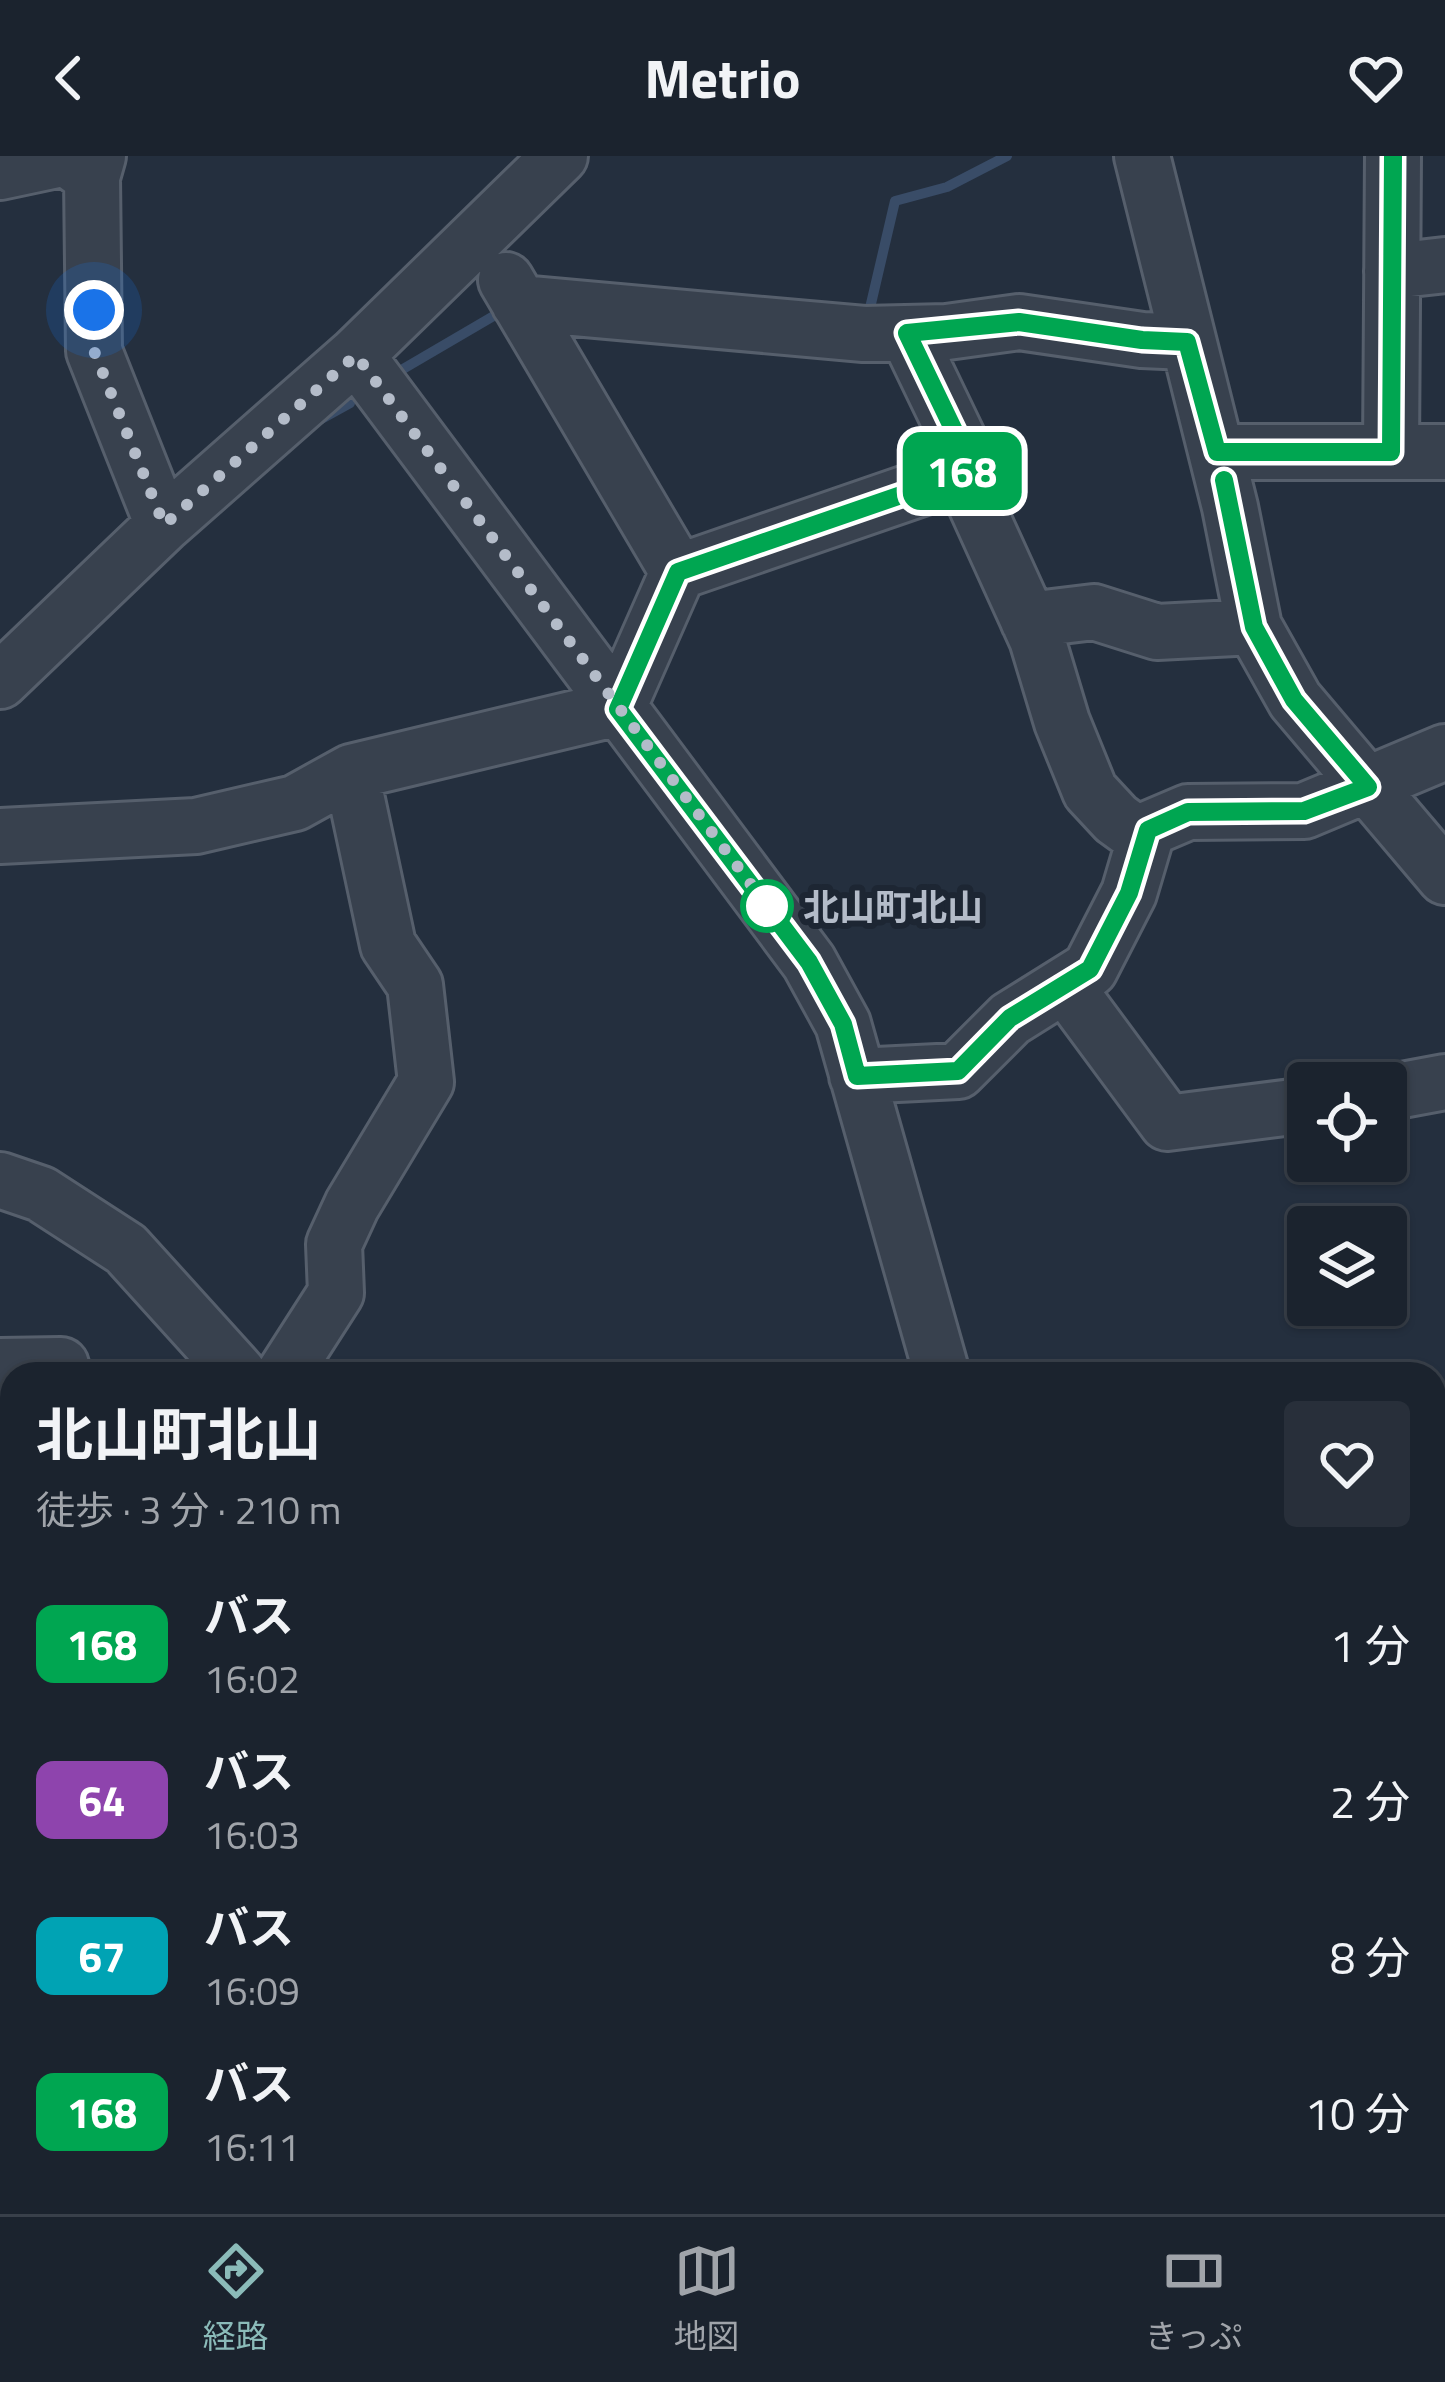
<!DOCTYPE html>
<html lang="ja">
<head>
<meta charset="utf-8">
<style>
	body { margin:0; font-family:"Titillium Web","Noto Sans JP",sans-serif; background:#282f3a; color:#f1f3f6; height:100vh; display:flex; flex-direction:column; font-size:45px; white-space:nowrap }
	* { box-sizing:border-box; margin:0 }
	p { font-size:39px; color:#a0a4aa }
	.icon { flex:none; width:66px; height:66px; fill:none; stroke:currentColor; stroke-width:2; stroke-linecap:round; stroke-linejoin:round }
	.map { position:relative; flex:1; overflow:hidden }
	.sheet { position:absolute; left:0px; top:1206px; width:1446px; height:852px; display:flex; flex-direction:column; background:#1b232e; border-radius:36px 36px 0 0; box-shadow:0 3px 9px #0004,0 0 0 3px #39404a }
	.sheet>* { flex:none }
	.badge { padding:0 24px; border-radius:18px; font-size:42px; line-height:78px }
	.controls { position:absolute; left:1287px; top:906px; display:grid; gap:24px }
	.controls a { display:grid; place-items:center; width:120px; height:120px; border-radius:12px; background:#1b232e; box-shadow:0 3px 9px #0004,0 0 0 3px #39404a; font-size:60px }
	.you { position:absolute; width:60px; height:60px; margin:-30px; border:9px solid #fff; border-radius:50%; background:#1a73e8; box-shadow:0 0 0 18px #1a73e833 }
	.map>.badge { position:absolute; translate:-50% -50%; box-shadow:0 0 0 6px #fff }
	.round { display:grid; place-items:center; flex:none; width:126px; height:126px; border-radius:12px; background:#282f3a }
	.summary { display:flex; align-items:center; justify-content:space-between; height:204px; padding:0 36px }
	h1 { font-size:57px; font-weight:700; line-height:90px }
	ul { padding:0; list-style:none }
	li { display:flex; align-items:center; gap:36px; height:156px; padding:0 36px }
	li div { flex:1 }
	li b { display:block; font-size:45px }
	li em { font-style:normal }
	li .badge { min-width:132px; font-weight:700; text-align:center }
	header { display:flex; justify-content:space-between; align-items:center; height:156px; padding:0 36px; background:#1b232e; font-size:54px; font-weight:700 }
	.menu { display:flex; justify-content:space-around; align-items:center; height:168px; border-top:3px solid #39404a; background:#1b232e; font-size:33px; color:#a0a4aa }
	.menu a { display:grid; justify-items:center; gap:6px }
	.menu .selected { color:#8bbbb9 }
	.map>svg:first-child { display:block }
</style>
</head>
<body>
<header><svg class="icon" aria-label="back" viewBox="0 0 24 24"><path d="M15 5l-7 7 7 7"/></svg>Metrio<svg class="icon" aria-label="heart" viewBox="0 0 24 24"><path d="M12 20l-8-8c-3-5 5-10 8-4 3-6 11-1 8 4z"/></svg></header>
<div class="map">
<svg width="1445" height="2058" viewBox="0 0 1445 2058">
	<rect width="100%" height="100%" fill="#242f3e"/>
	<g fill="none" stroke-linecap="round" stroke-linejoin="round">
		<path stroke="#394c67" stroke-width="10" d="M870,152L895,45L947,31L1007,0
			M403,213L497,158
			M321,263L350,247"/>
		<g stroke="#565f6c" stroke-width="60">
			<path id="minor" d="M98,0L92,21L94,195L163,369
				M1142,0L1230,351L1254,471L1295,544L1445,721
				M0,16L66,2L92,21
				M1392,115L1445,109
				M506,124L678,416
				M519,147L864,178L947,176L1019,166L1142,184L1187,186
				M907,177L959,285L962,318L1037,483L1062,566L1090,635L1116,663L1145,684
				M356,199L809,806L843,868L942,1218
				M1217,296H1445
				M1391,296L1393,0
				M1028,464L1094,456L1157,476L1254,471
				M0,525L163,369L356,199L560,0
				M618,552L678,416L962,318
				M351,616L618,552
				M0,680L196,670L295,647L351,616L388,789L415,829L426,926L352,1049L334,1088L336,1137L284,1218
				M1065,829L1167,967L1308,949
				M857,920L958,915L1010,863L1090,813L1129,737L1148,673L1188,656L1304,655L1445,596
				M1386,937L1445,926
				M0,1024L41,1038L126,1093L239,1218
				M0,1210L61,1209
				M1434,1380L1445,1377
				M0,1559H12
				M0,1985H12
				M393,2046L394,2058
				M621,2046L628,2058
				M1089,2046L1091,2058"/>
		</g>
		<use href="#minor" stroke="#38414e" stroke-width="54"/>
	</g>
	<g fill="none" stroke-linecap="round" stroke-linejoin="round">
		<g stroke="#fff" stroke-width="27">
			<path id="line" d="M1224,324L1254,471L1294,544L1368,631L1304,655L1188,656L1148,674L1129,737L1090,813L1010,862L958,915L857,920L843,868L809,806L618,553L678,416L962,318L959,285L907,177L1019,166L1142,184L1187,186L1217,296H1391L1393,0"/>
		</g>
		<use href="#line" stroke="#00a651" stroke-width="18"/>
		<path stroke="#b4bcc9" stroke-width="12" stroke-dasharray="0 21.6" d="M94,154V195L164,369L356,199L767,750"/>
	</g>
	<circle fill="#fff" stroke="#00a651" stroke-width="6" cx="767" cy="750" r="24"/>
	<g text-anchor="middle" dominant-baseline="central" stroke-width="12" stroke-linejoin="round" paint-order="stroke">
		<g font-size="36" font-weight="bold" fill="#b4bcc9" stroke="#1d2633" text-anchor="start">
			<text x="803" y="750">北山町北山</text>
		</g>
	</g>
</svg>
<div class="controls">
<a><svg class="icon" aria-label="locate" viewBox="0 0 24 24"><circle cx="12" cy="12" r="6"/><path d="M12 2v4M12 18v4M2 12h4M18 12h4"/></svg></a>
<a><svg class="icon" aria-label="layers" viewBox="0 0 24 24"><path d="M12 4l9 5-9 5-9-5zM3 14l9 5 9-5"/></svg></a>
</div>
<div class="you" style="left:94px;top:154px"></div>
<b class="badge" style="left:962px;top:315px;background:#00a651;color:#fff">168</b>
<section class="sheet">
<div class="summary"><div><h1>北山町北山</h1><p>徒歩 · 3 分 · 210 m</p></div><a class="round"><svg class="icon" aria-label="heart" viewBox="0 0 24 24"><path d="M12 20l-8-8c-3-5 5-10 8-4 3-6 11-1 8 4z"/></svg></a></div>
<ul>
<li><span class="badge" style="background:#00a651;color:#fff">168</span><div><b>バス</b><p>16:02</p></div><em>1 分</em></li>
<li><span class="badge" style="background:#8e44ad;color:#fff">64</span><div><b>バス</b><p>16:03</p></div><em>2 分</em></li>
<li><span class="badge" style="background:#00a3b4;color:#fff">67</span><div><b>バス</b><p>16:09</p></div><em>8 分</em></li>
<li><span class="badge" style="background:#00a651;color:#fff">168</span><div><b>バス</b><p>16:11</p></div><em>10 分</em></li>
</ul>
</section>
</div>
<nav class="menu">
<a class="selected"><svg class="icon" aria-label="directions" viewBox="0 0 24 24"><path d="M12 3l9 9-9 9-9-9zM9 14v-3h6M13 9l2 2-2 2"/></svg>経路</a>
<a><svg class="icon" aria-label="map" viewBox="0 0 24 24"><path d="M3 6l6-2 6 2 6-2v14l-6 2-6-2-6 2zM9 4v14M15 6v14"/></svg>地図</a>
<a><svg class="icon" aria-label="tickets" viewBox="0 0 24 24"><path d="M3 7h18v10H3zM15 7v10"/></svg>きっぷ</a>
</nav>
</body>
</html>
